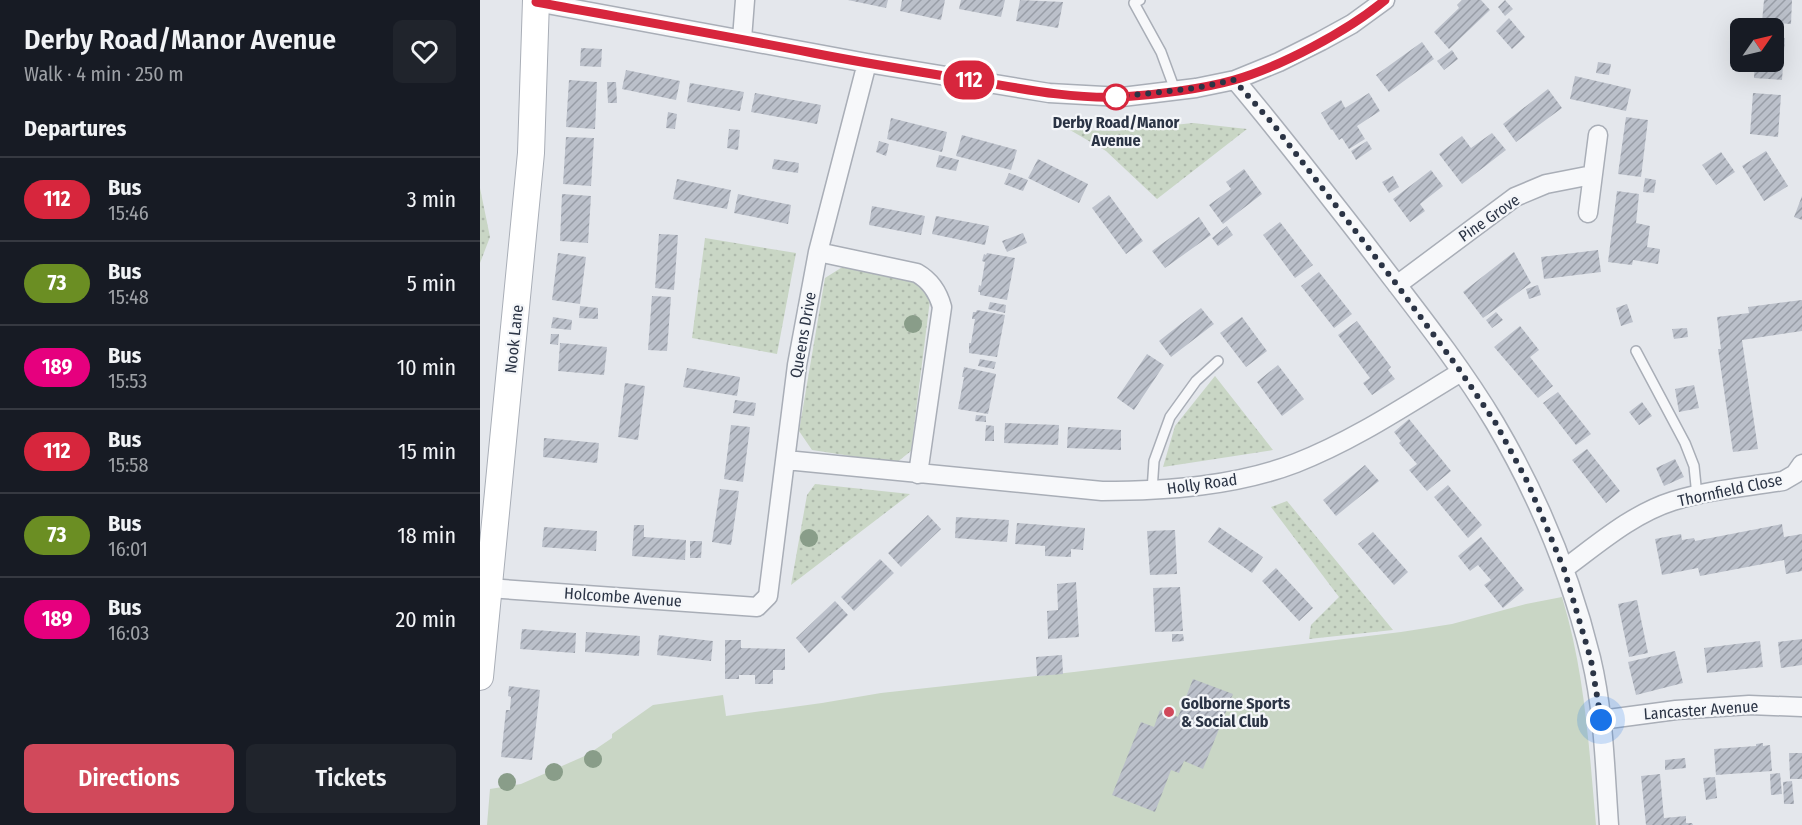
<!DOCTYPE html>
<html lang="en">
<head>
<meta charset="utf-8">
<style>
	body { margin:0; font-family:"Fira Sans Condensed",sans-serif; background:#20242c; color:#f1f3f6; height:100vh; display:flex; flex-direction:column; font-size:22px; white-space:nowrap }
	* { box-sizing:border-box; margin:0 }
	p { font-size:20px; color:#9ea1a6 }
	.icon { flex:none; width:33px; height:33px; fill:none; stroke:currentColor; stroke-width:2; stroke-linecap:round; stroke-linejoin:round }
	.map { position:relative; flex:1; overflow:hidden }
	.sheet { display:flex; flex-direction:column; background:#171b24; width:480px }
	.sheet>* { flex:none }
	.badge { padding:0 12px; border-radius:20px; font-size:21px; line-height:39px }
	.needle { width:39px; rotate:56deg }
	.buttons { position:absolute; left:1250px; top:18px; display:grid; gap:12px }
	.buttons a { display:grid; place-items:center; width:54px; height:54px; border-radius:9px; background:#171b24; box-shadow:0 6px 24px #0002; font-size:30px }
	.you { position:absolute; width:30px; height:30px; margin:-15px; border:4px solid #fff; border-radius:50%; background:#1a73e8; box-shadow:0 0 0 9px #1a73e833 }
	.map>.badge { position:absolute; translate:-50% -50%; box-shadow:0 0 0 3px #fff }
	h2 { padding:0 24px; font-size:22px; line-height:54px }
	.round { display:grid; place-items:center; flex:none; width:63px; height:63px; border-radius:9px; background:#20242c }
	.headline { display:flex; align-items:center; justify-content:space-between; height:102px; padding:0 24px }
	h1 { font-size:28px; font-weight:600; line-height:45px }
	.cta { display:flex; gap:12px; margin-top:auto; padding:12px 24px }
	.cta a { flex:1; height:69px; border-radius:9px; background:#d1495b; color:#fff; font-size:24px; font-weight:600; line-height:69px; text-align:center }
	.cta a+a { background:#20242c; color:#f1f3f6 }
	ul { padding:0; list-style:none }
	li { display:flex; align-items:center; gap:18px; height:84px; padding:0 24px; border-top:2px solid #363941 }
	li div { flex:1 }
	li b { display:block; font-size:22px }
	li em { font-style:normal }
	li .badge { min-width:66px; font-weight:700; text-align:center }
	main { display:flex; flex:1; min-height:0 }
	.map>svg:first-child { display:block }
</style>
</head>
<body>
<main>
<section class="sheet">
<div class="headline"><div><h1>Derby Road/Manor Avenue</h1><p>Walk · 4 min · 250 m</p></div><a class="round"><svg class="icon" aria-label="heart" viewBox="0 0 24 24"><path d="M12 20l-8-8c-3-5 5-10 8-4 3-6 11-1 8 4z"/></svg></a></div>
<h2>Departures</h2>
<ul>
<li><span class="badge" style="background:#d7263d;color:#fff">112</span><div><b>Bus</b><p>15:46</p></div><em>3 min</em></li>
<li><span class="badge" style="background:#6b8e23;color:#fff">73</span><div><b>Bus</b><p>15:48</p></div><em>5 min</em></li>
<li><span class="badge" style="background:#e6007e;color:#fff">189</span><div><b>Bus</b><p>15:53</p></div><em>10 min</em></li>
<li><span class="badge" style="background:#d7263d;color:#fff">112</span><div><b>Bus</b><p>15:58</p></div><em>15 min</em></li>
<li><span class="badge" style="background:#6b8e23;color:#fff">73</span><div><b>Bus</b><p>16:01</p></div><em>18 min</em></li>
<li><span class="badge" style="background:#e6007e;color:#fff">189</span><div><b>Bus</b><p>16:03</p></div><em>20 min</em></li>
</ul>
<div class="cta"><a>Directions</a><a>Tickets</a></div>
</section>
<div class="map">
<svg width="1322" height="825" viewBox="0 0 1322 825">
	<defs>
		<pattern id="grass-dots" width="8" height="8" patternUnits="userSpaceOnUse" patternTransform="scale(1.5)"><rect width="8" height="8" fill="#c9d6c5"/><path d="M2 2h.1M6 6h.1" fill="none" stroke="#adb8ab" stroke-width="1.8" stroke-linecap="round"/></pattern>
		<pattern id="building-hatch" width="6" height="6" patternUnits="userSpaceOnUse" patternTransform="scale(1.5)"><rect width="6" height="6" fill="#bbc0ca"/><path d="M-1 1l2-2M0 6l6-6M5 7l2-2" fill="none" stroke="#989da6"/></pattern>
	</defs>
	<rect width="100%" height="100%" fill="#e4e7ec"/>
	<path fill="url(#grass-dots)" d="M713,123L767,129L677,199L626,151L590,130L636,131Z
		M0,188L10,237L0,263Z
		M225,238L316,253L297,354L212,338Z
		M364,266L437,282L450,300L431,451L416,463L332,450L319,431L345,278Z
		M735,376L793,450L683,467L695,426Z
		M335,484L430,494L311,585L327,495Z
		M807,501L913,630L829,639L831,625L859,597L791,507Z"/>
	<path fill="#c9d6c5" d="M1082,597C1105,672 1109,748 1116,825H7L10,789L41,784L107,755L132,738V734L173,705L243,695L246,716L342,703L401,693L594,672L921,632L972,624L1046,604Z"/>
	<path fill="url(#building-hatch)" d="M368,0H408L406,8Z
		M422,0H465L461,20L420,11Z
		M481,0H525L521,17L479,9Z
		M540,0L583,2L578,28L536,21Z
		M982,0H1001L1010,10L969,49L954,32L979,8L977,5Z
		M1025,0L1033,9L1025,16L1018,7Z
		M1284,0H1312L1311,24L1282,22Z
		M1029,18L1045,37L1032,49L1016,31Z
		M1293,37L1305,38L1302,80L1274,78L1275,62H1293Z
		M942,42L954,59L909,92L896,75Z
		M101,48L122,49L121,67L100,66Z
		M972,50L978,59L964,70L957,61Z
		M1118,62L1131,64L1129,75L1116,73Z
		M146,70L200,81L196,100L142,89Z
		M1095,76L1151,89L1146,111L1090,99Z
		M89,80L117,82L115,129L86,127Z
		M127,82H136L137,103H128Z
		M210,83L264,92L260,111L207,102Z
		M1068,89L1082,108L1036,142L1023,124Z
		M275,93L341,105L337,124L271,112Z
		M889,93L900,111L877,126L885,139L869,149L862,138L859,140L852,129L851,130L841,113L861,100L865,108Z
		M1273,93L1301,95L1298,137L1270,134Z
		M188,112L197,114L195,129L186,128Z
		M1146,117L1168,120L1161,177L1138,174Z
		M411,118L467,132L462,152L407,139Z
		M249,129L260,130L258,150L247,148Z
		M1012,133L1026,150L982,184L959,154L982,136L991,148Z
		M482,135L537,150L531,170L476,156Z
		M86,137L114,138L111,186L83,184Z
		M399,141L409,144L406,156L396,152Z
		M887,141L892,149L876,160L871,151Z
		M1286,151L1308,186L1284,201L1262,166Z
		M1241,152L1255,172L1236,185L1222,165Z
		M459,155L479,160L476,171L456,167Z
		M294,159L319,163L318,173L292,169Z
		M558,159L608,184L599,203L548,178Z
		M764,169L782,194L743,224L729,205L751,189L746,182Z
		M951,170L963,186L940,204L945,211L930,222L913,199Z
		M529,173L548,180L543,191L524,184Z
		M913,176L919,187L909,193L902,182Z
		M1165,178L1176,180L1174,193L1163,192Z
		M197,179L251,190L247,209L193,199Z
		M1137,191L1159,194L1156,223L1170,226L1167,247L1180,249L1178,264L1153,260L1152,265L1128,262Z
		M82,194L111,196L108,243L80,241Z
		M258,194L311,205L308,224L254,213Z
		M629,195L663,241L646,254L612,208Z
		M1322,196V220L1314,217Z
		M392,206L445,216L441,235L389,225Z
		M456,216L509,226L505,245L452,234Z
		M719,217L731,235L685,268L672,251Z
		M800,222L833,265L815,278L783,235Z
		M747,226L753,235L738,246L732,238Z
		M543,233L547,243L527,252L522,241Z
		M179,234L198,235L194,290L175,288Z
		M1118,250L1121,272L1064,279L1061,257Z
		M1034,252L1051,283L1003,318L983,292Z
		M78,253L106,257L100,304L72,300Z
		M507,253L535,258L527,300L500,295V292H498L499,285L501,286L505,262L502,261L504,254L506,255Z
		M839,272L872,314L854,328L821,286Z
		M1058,285L1061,295L1049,299L1046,289Z
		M172,296L191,297L187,351L168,350Z
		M1322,300V331L1262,340L1278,449L1253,452L1238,349H1241L1237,317L1269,313L1268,307Z
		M510,302L526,305L525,313L508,309Z
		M1147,304L1153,322L1141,326L1136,308Z
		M100,306L118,308V319L99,318Z
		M721,308L734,324L691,357L679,341Z
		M497,310L525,315L517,357L489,353V343H491L495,319H492L493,312H496Z
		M1016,312L1023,320L1012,328L1006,320Z
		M73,317L92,320L91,330L71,328Z
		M762,317L787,351L766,367L740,333Z
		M877,321L911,367L908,370L915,379L892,395L883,383L890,378L858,335Z
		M1040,326L1059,350L1050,357L1073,386L1058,398L1014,347Z
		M1207,328L1208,337L1194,339L1192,329Z
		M71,334H79L78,345L70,344Z
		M80,343L127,347L124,375L78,371Z
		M667,354L684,365L654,410L637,398Z
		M500,359L516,362L514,369L498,366Z
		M798,365L824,399L802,416L777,382Z
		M484,367L516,374L508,414L478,409L484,377H482Z
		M207,368L260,377L257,396L203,387Z
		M145,383L165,386L158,440L138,437Z
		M1214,385L1219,408L1199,412L1195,389Z
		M1078,392L1111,434L1096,445L1063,403Z
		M255,400L276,403L274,416L253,413Z
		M1162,402L1172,416L1159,425L1149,412Z
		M496,415L506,416V422L495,421Z
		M929,419L971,471L947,491L929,470L937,464L919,443L921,441L914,432Z
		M525,423L579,425L578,445L524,443Z
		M251,425L270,427L263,482L244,479Z
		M506,425L514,426V441H505Z
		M588,427L641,430V450L587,448Z
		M64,438L119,443L117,463L63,457Z
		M1107,449L1140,491L1126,503L1092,460Z
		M1195,459L1204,477L1184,486L1176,468Z
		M885,465L899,481L856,516L843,500Z
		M968,485L1002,525L988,538L954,497Z
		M240,489L259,491L251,545L232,542Z
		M448,515L461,529L421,567L408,553Z
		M476,517L529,520L527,542L475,538Z
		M537,523L605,528L603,550L591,549V557L565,556V546L535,544Z
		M1302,524L1304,537L1322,534V571L1306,574L1304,560L1220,576L1218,568L1182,575L1175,539L1201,534L1202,540L1214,538L1215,541Z
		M154,525H164V537L206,540L205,560L152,556Z
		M64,527L117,531L116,551L62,547Z
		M739,527L783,557L772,573L728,542Z
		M695,530L697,574L670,575L667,531Z
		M893,532L928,572L914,585L878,544Z
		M1001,537L1044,590L1023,608L1004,585L1011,580L998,565L990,571L978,556Z
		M210,541H222L221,558H210Z
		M400,559L414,573L374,611L361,597Z
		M796,568L833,608L819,621L782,581Z
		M596,582L599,637L568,639L567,611L578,610L577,584Z
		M700,587L703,631L675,632L673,588Z
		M1157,600L1168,653L1149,657L1138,604Z
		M355,601L368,615L329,653L316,638Z
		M42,629L96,633L95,653L40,649Z
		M106,632L160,636L159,656L105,652Z
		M692,634H703L704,641L692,642Z
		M179,635L233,641L231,661L177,655Z
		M1322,639V665L1301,668L1298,642Z
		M245,640H261V648L305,649V670H293V684H275V675H259V679H245Z
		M1280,641L1283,667L1227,673L1224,648Z
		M1195,651L1203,683L1156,695L1148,662Z
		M582,655L583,674L557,676L556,657Z
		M713,679L753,694L723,769L704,761L699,773L691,770L675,812L632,795L661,722L674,727L680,710L698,717Z
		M29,686L60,690L52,760L21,757L26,710H30L31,697L28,696Z
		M1283,743V746L1290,745L1292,771L1236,775L1234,749L1276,746V744Z
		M1309,753H1322V779H1310Z
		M1205,758L1206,768L1185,770V760Z
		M1300,773L1302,794L1291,795L1290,774Z
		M1180,774L1184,818L1206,816V823H1212L1213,825H1166L1161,776Z
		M1235,777L1237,798L1226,800L1223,778Z
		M1312,781L1314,804H1304L1303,782Z"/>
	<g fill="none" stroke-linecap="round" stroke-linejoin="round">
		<g stroke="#a9aeb7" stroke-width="12">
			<path id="lane" d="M660,0L654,3L681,52L695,90
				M1156,351L1205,443L1214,466L1217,496
				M672,491L674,461L690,417L716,381L738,361"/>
		</g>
		<g stroke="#a9aeb7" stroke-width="21">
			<path id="street" d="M56,2L387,63L569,93L642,97L716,88L755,80L799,62L841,41L872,24L905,0
				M262,39L265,0
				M755,80C800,133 842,188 885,243C929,301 978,361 1015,423C1058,496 1091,576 1111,658C1124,712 1125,770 1129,825
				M1108,213L1118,135
				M338,252L437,273C451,281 458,292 462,307L438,474
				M917,285L1035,197L1066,184L1112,175
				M306,460L622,491C687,491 756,486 816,463C875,440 928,404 981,372
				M1084,569C1118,544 1152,514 1193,501C1228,490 1267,487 1303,481L1315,474L1322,464
				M8,588L277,607L288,596L317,365L338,252L387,63
				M1121,720L1196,710L1269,705L1322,707"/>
		</g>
		<g stroke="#a9aeb7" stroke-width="28">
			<path id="secondary" d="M0,677L51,153L56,0"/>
		</g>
		<use href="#lane" stroke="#f7f8fa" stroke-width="9"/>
		<use href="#street" stroke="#f7f8fa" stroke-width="18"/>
		<use href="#secondary" stroke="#fff" stroke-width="26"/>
	</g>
	<g fill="#899d89">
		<circle cx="433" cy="324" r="9"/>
		<circle cx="329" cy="538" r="9"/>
		<circle cx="113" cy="759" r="9"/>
		<circle cx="74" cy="772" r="9"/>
		<circle cx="27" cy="782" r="9"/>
	</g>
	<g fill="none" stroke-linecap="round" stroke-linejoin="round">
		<g stroke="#fff" stroke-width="14">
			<path id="line" d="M56,2C149,19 241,35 333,53C389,64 446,73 502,82C548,90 595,99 642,97C675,95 722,89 754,80C800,67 868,31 905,0"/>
		</g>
		<use href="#line" stroke="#d7263d" stroke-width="9"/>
		<path stroke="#2b3445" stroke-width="6" stroke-dasharray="0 10.8" d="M636,97L716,88L754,80L793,124L917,285L981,372L1015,422L1048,483L1084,569L1111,660L1121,720"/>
	</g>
	<circle fill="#fff" stroke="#d7263d" stroke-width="3" cx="636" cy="97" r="12"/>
	<circle fill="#d1495b" stroke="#f4f6f9" stroke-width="2" cx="689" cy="712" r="6"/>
	<g text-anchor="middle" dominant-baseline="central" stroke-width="4.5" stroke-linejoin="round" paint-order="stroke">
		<g font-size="16" font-weight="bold" fill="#2b3445" stroke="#f4f6f9">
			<text x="636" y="122">Derby Road/Manor<tspan x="636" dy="18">Avenue</tspan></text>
		</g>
		<g font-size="16" fill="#2b3445" stroke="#f4f6f9">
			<text transform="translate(1009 218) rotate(-35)">Pine Grove</text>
			<text transform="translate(323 335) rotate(-80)">Queens Drive</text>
			<text transform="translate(34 339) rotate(-84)">Nook Lane</text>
			<text transform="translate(722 484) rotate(-8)">Holly Road</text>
			<text transform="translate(1250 490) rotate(-12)">Thornfield Close</text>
			<text transform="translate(143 597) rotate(4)">Holcombe Avenue</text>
			<text transform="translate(1221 710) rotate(-4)">Lancaster Avenue</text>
		</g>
		<g font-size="16" font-weight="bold" fill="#2b3445" stroke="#f4f6f9" text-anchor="start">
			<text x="701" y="703">Golborne Sports<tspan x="701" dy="18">&amp; Social Club</tspan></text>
		</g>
	</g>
</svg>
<div class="buttons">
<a><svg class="needle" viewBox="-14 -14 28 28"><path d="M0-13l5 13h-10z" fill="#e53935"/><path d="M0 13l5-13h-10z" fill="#9ea1a6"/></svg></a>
</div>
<div class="you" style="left:1121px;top:720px"></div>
<b class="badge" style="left:489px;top:80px;background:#d7263d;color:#fff">112</b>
</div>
</main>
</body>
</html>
